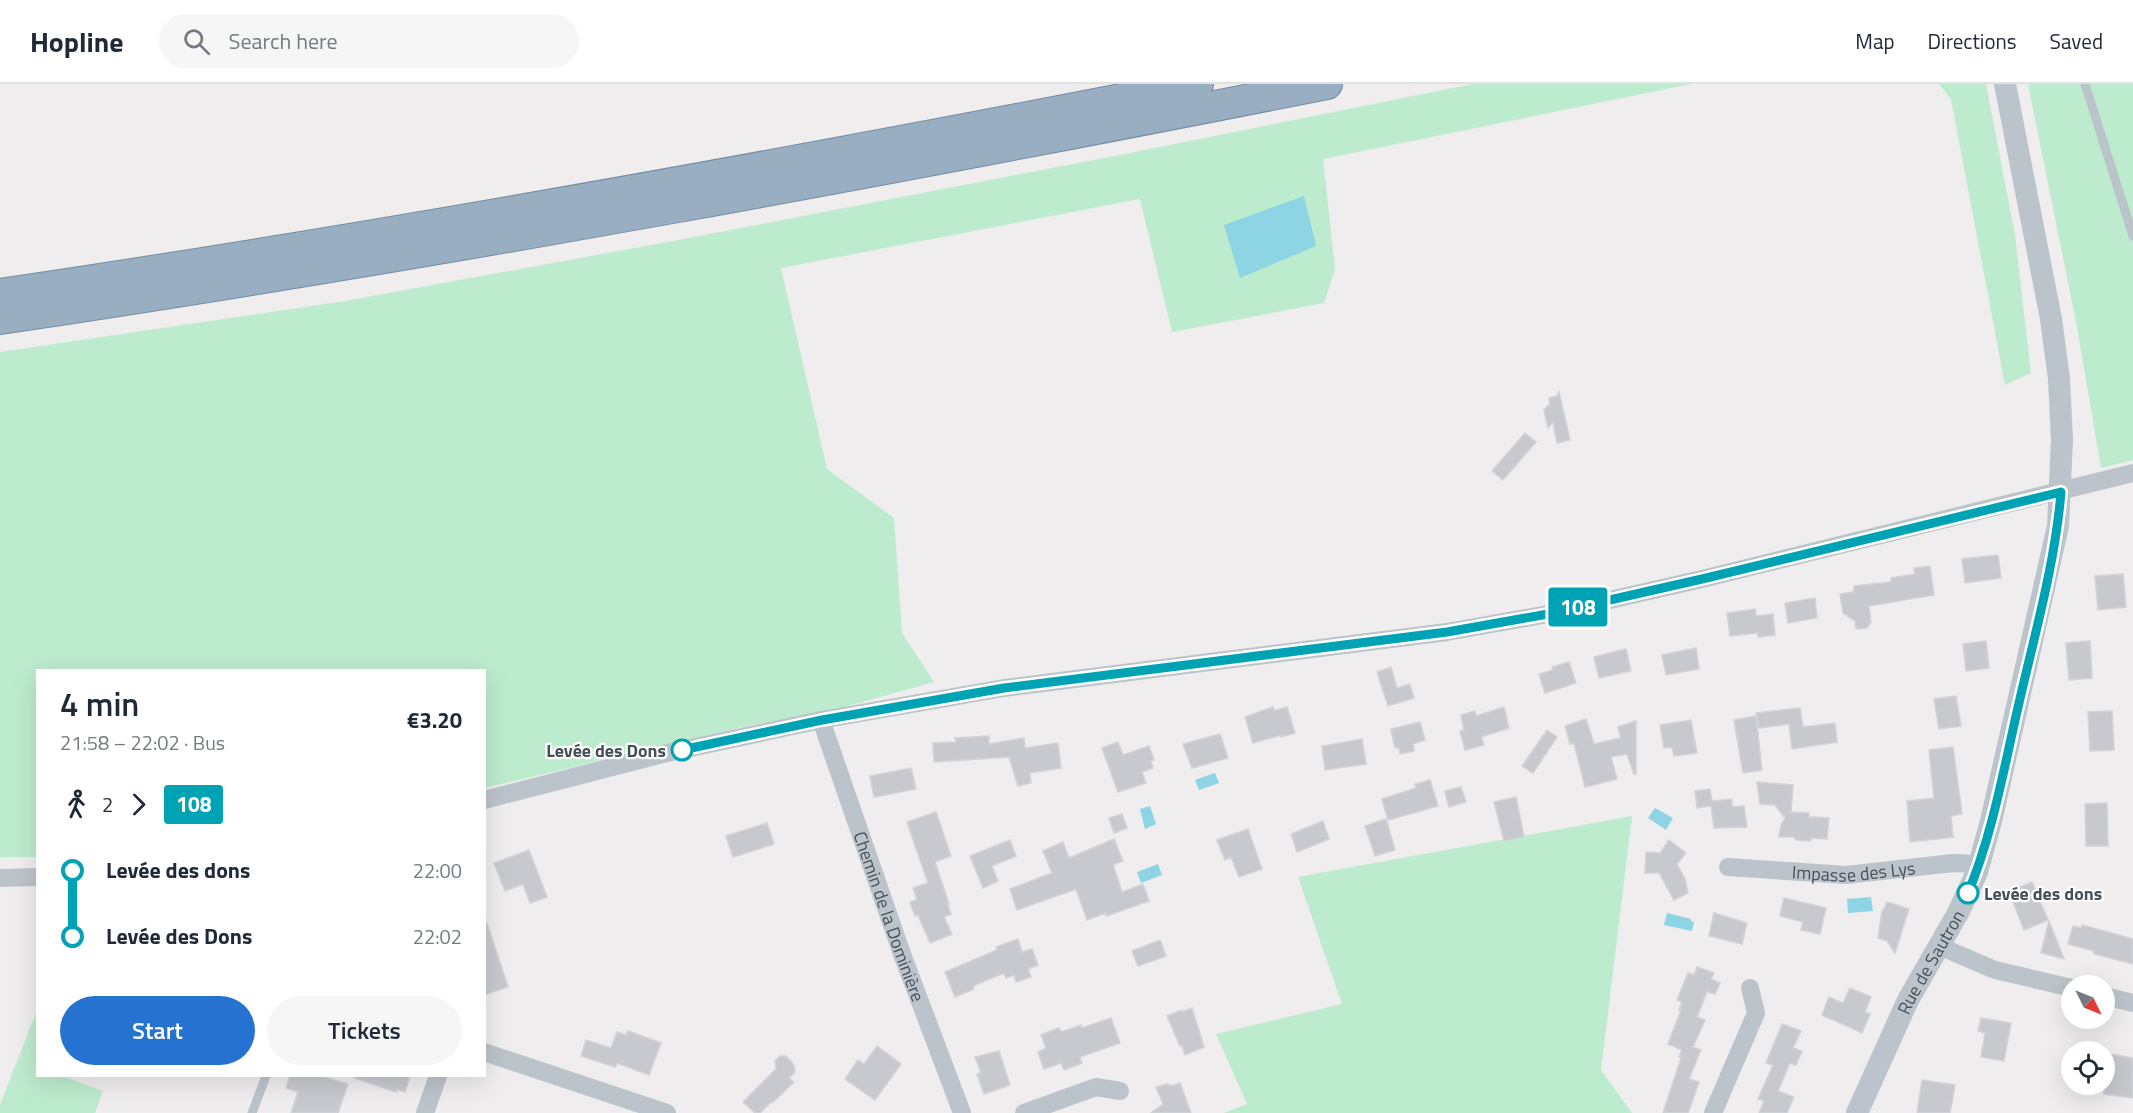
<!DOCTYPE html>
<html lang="en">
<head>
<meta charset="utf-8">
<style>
	body { margin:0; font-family:"Titillium Web",sans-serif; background:#f6f6f7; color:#1f2937; height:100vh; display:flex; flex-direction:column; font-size:22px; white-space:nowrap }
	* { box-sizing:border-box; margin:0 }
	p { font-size:20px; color:#747a83 }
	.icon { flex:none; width:33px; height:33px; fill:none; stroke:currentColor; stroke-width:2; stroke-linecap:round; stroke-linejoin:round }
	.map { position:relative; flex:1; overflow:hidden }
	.details { position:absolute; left:36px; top:585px; width:450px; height:408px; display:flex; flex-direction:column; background:#fff; border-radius:0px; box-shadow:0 6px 24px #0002 }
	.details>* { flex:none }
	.badge { padding:0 12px; border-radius:4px; font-size:21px; line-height:39px }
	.needle { width:39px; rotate:133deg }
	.fabs { position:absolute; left:2061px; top:891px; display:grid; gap:12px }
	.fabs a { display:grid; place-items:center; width:54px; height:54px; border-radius:50%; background:#fff; box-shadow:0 6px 24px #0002; font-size:30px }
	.map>.badge { position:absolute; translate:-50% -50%; box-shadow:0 0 0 3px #fff }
	.legs { display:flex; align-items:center; gap:9px; height:66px; padding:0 24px; font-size:20px }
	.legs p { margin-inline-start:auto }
	.summary { display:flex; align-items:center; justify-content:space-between; height:102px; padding:0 24px }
	h1 { font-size:33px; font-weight:600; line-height:45px }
	.button { display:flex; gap:12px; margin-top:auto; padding:12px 24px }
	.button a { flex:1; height:69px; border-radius:36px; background:#2672d0; color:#fff; font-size:24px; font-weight:600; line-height:69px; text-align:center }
	.button a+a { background:#f6f6f7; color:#1f2937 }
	ul { padding:0 24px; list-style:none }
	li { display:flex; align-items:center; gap:21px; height:66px; font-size:22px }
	li i { display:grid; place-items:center; width:9px; height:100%; margin:0 8px; background:currentColor }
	li i::after { content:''; width:15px; height:15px; margin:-8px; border:4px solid; border-radius:50%; background:#fff }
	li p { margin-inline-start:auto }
	li:first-child i { background:linear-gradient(#0000 50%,currentColor 0) }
	li:last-child i { background:linear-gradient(currentColor 50%,#0000 0) }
	header { display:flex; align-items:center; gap:36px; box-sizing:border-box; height:84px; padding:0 30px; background:#fff; border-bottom:2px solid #e0e1e3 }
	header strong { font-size:28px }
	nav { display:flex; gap:33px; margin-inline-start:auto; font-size:21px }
	.search { width:420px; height:54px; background:#f6f6f7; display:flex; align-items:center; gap:15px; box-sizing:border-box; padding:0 21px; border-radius:33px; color:#747a83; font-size:22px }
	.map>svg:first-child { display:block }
</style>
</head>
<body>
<header>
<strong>Hopline</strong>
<div class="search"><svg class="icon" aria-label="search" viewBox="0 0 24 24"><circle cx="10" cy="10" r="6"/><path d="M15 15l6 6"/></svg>Search here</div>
<nav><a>Map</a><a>Directions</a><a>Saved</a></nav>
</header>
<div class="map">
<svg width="2133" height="1029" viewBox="0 0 2133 1029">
	<rect width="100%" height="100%" fill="#efeded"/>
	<path fill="#bdebce" d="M1473,0H1691L1323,75L1335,185L1324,219L1172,248L1140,115L781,184L827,385L894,434L902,549L934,598L834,626L747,642L485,704L484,586H38L37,773H0V268L345,217L684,155L1130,69Z
		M1939,0H1986L2015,151L2031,289L2005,301L1951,15Z
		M2028,0H2133V376L2101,384L2077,243Z
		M1632,732L1601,986L1632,1029H1224L1247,1020L1216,950L1342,920L1298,793Z
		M37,926L38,992H62L103,1007L95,1029H0V1021Z"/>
	<path fill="#8dd4e5" d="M1304,112L1316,162L1240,194L1224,141Z
		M1215,689L1219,699L1199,706L1195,696Z
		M1150,722L1156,740L1145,745L1140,725Z
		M1655,724L1673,734L1666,746L1648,734Z
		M1158,780L1162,791L1141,799L1137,788Z
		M1871,813L1873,827L1848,829L1847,815Z
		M1667,829L1691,835V837L1694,838L1692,847L1664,841Z"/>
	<path fill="#c7c9cf" stroke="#d1d3d8" stroke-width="1.5" d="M1559,308L1570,356L1557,359L1553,338L1548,344L1544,326L1550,320L1549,314L1557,312Z
		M1525,349L1536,358L1503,396L1492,387Z
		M1998,471L2001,494L1965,499L1962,475Z
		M1930,482L1934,511L1869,522L1871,538L1867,544L1856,545L1855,537L1843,529L1840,510L1853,508L1854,502L1891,498V494L1915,490L1914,484Z
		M2123,490L2126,523L2098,526L2095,492Z
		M1815,514L1817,534L1788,539L1785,519Z
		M1755,525L1756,532L1773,530L1775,551L1758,553V549L1730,552L1727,529Z
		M1986,557L1989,584L1966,587L1963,560Z
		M2090,557L2092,594L2069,596L2066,559Z
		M1696,564L1699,585L1666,591L1662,571Z
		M1626,565L1631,587L1599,594L1594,573Z
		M1569,578L1576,599L1545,609L1539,590L1553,586L1552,583Z
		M1391,583L1397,604L1410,600L1414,614L1388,622L1377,588Z
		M1956,612L1961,642L1939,645L1934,615Z
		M1273,623L1274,627L1287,623L1295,649L1281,653V651L1253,659L1245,633Z
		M1504,623L1509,644L1481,653L1484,661L1465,666L1460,647L1464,646L1461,631L1475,627L1476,632Z
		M1800,624L1803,643L1835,639L1837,658L1792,665L1789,640L1759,644L1756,629Z
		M2112,627L2114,666L2090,667L2088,628Z
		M1756,632L1762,686L1743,689L1734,636Z
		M1586,635L1594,660L1621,654L1618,643L1636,637V690H1634L1627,670L1611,673L1617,695L1585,703L1574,659L1570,660L1565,642Z
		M1691,636L1697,669L1674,672L1672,663L1664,664L1660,641Z
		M1420,638L1425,656L1413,660L1414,667L1400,670L1399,664H1395L1391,645Z
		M1547,646L1557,653L1533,689L1522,682Z
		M1220,650L1228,674L1192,684L1183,660Z
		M989,652V660L1024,654L1025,664L1058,659L1061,684L1030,689L1031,699L1018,702L1009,673L934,678L933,659L956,658L955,654Z
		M1362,655L1366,680L1325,686L1322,662Z
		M1118,658L1123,671L1149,662L1154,676L1151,677L1153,684L1142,688L1146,699L1118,708L1102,664Z
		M1953,663L1962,730L1951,732L1953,753L1910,758L1907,717L1934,714L1929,666Z
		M911,684L916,705L874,713L870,692Z
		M1430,696L1438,722L1388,736L1382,715L1416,704L1415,700Z
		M1757,698L1793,701L1791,728L1809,729V733L1829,734L1827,755L1812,754L1810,757L1796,756L1794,753H1779L1781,741L1785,734L1775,721L1760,720Z
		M1461,703L1466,718L1449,723L1445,707Z
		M1710,705L1712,717L1732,715V723L1744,722L1747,743L1714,744L1711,722L1697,724L1695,707Z
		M1516,713L1524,753L1504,757L1494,718Z
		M2107,719L2108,762H2086L2085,720Z
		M936,728L951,772L935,778L949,820L947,819L951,830L944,833L952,850L930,859L918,831L915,832L910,818L917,816L913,804L928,799L907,738Z
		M1122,730L1127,744L1114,749L1109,734Z
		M1386,735L1395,766L1375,772L1365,742Z
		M1323,737L1329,755L1297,768L1291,750Z
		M767,739L774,760L733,773L726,752Z
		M1248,745L1262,785L1239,793L1231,773L1225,776L1217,756Z
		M1114,755L1123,777L1113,781L1122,808L1143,800L1149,817L1106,832L1105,829L1087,836L1076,805L1017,826L1010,805L1052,789L1043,767L1063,758L1069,774Z
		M1010,756L1016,772L992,782L998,797L983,804L970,772Z
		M1669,756L1686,769L1677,780L1685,795L1688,809L1674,816L1659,789H1645L1646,768L1660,769Z
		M529,766L547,813L530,819L523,800L505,807L494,779Z
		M2032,798L2048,836L2024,846L2009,808Z
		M1784,814L1826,824L1820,850L1801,846L1803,838L1780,832Z
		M1887,818L1909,825L1895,869L1887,857L1878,854L1882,827H1883Z
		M1714,829L1747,839L1742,860L1709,852Z
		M2049,837L2064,875L2041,869Z
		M487,839L508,903L484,911V840Z
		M2082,841L2133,855V880L2094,870V867L2068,860L2073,842L2081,844Z
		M1018,855L1022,868L1032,865L1038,881L1028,885L1031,893L1016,898L1014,891L1006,894L1004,889L973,902L974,905L955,913L945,888L997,866L996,863Z
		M1160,856L1166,872L1138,882L1132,867Z
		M1697,883L1714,889L1711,895L1720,899L1715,910L1707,908L1697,933L1705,936L1693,963L1701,966L1689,995L1699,998L1688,1029H1663L1681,974L1679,973L1682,966L1668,960L1681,926H1679L1682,918L1677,916L1688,889L1694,891Z
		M1850,904L1871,913L1865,928L1870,930L1862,949L1822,931L1829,913L1843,919Z
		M1192,924L1204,963L1185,971L1182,961L1180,962L1167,932L1182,926L1183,928Z
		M1111,934L1120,959L1080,973L1082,979L1064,986L1061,979L1044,985L1038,968L1046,964L1041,951L1059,944L1061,948L1081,941L1082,944Z
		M1981,934L2011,939L2004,977L1981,973L1985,949L1978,947Z
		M1782,940L1801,947L1793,964L1802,967L1796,981L1790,979L1778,1007L1794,1013L1787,1029H1759L1764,1017L1758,1015L1773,981L1766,979Z
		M628,947L661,959L649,991L617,979L615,983L581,972L586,956L611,964L617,948L626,951Z
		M877,962L901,980L875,1016L845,995L858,976L864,980Z
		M999,967L1010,1001L984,1010L977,990L981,989L975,973Z
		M2104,969L2133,974V1014L2104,1010Z
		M780,972H786L794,981L795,988L789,994L794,998L773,1018L772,1017L760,1029H755L743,1018L776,985L775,977Z
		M290,992H321L348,1000L338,1029H291L298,1008L286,1004Z
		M354,992H410L405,1008L397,1005L396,1008L354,994Z
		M1922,996L1955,1001L1950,1029H1917Z
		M1180,999L1191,1029H1151L1163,1020L1156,1003L1167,1000L1172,1002Z"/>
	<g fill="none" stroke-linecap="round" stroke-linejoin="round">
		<g stroke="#738ba4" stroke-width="32">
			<path id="trunk" d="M0,210C401,151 800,78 1198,0
				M0,235C444,169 886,87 1327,0"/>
		</g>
		<path stroke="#bcc4cb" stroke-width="9" d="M2085,0L2133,152
			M252,1029L266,992"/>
		<g stroke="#bcc4cb" stroke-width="18">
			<path id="s1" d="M821,636L902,870L962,1029"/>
			<path d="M484,716L667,669L821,636L1004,604L1447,548L1548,530L1702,495L2133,389"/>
			<path id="s2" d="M1728,783L1846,791L1953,779L1979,780"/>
			<path d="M0,794L38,793"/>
			<path d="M1939,862L1995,886L2072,904"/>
			<path d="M2104,912L2133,919"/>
			<path d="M484,968L667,1029"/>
			<path d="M425,1029L438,992"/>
			<path d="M1024,1029L1096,1003L1120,1007"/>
			<path d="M1713,1029L1756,929L1750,904"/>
		</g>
		<path stroke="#bcc4cb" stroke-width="22" id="s3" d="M1857,1029L1908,916L1958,829L1977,788L1991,737L2058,442L2062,356L2059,295L2051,235L2005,0"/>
		<use href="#trunk" stroke="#9aaec1" stroke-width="30"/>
	</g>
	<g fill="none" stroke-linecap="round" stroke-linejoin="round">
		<g stroke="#fff" stroke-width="14">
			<path id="line-1" d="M682,666L822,636L1004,604L1447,548L1548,530L1702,495L2061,408C2055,480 2035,549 2019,619C2004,683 1993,749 1968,809"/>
		</g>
		<use href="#line-1" stroke="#00a3b4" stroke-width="9"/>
	</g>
	<g fill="#fff" stroke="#00a3b4" stroke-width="3">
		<circle cx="682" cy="666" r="10"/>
		<circle cx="1968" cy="809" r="10"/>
	</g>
	<g text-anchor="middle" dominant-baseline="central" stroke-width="4.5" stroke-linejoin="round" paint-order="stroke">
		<g font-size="18" font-weight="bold" fill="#465058" stroke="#fff" text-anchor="end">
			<text x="666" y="666">Levée des Dons</text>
			<text x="1984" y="809" text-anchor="start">Levée des dons</text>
		</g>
		<g font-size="18" fill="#465058" stroke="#fff">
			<text stroke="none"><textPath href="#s2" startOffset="126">Impasse des Lys</textPath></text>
			<text stroke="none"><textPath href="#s1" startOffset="208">Chemin de la Dominière</textPath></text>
			<text stroke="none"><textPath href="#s3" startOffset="168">Rue de Sautron</textPath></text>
		</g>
	</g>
</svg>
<div class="fabs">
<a><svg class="needle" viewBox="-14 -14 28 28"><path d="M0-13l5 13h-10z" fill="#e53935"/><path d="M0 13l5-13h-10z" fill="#747a83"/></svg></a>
<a><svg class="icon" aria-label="locate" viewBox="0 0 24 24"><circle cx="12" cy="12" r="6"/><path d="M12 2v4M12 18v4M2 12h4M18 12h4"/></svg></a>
</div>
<b class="badge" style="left:1578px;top:523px;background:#00a3b4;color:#fff">108</b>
<section class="details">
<div class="summary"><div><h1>4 min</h1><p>21:58 – 22:02 · Bus</p></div><b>€3.20</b></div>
<div class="legs"><svg class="icon" aria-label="walk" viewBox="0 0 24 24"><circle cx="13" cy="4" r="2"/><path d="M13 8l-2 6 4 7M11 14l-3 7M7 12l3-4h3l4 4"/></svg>2<svg class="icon" aria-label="forward" viewBox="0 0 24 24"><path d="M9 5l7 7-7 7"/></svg><b class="badge" style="background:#00a3b4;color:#fff">108</b></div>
<ul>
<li><i style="color:#00a3b4"></i><b>Levée des dons</b><p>22:00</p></li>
<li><i style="color:#00a3b4"></i><b>Levée des Dons</b><p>22:02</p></li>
</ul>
<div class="button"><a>Start</a><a>Tickets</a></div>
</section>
</div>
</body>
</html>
